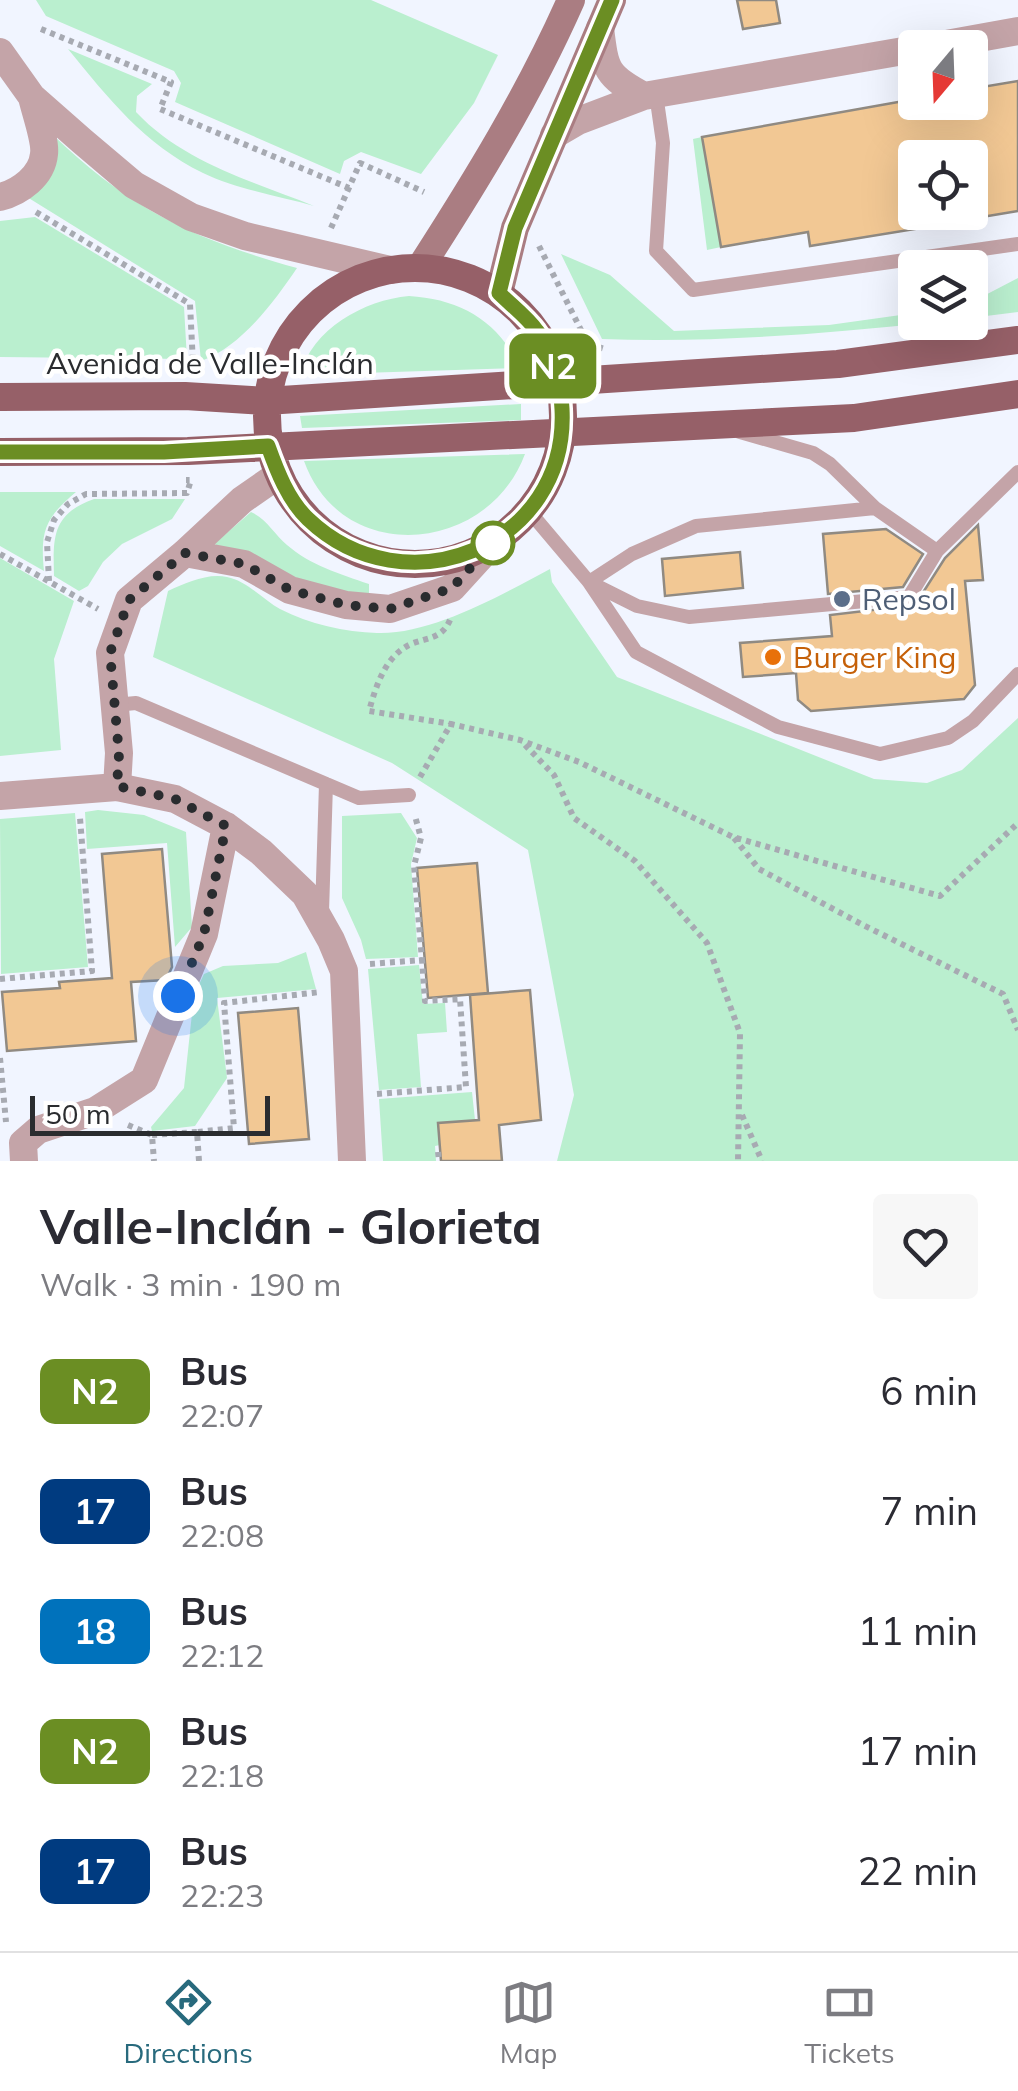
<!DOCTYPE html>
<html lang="en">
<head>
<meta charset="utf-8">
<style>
	body { margin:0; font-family:Mulish,sans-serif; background:#f7f7f7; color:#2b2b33; height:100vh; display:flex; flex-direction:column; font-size:38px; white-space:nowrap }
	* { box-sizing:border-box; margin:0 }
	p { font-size:32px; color:#7c7c81 }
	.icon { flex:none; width:55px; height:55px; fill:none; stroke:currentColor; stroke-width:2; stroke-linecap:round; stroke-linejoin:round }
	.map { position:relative; height:1161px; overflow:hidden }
	.details { display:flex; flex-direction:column; background:#fff; flex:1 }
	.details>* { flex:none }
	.badge { padding:0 20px; border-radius:15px; font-size:35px; line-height:65px }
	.needle { width:65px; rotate:199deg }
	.controls { position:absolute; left:898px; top:30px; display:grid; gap:20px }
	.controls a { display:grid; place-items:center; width:90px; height:90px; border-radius:10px; background:#fff; box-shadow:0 10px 40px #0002; font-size:50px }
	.scale { position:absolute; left:30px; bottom:25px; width:240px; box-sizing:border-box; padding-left:10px; border:5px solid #2a2c2f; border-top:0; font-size:28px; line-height:35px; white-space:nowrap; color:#2a2c2f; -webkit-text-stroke:8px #fff; paint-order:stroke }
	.you { position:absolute; width:50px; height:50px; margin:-25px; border:8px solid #fff; border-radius:50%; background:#1a73e8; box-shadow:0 0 0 15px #1a73e833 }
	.map>.badge { position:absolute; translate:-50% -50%; box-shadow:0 0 0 5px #fff }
	.round { display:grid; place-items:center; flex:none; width:105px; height:105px; border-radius:10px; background:#f7f7f7 }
	.overview { display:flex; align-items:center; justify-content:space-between; height:170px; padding:0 40px }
	h1 { font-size:48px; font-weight:700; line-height:75px }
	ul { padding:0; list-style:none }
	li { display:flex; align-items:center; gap:30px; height:120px; padding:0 40px }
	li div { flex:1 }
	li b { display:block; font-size:38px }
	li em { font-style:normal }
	li .badge { min-width:110px; font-weight:700; text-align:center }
	.menu { display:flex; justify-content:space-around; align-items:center; height:140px; border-top:2px solid #e1e1e2; background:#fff; font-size:28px; color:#7c7c81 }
	.menu a { display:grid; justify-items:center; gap:5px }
	.menu .on { color:#286a7d }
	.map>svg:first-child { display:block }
</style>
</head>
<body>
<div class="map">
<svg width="1018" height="1161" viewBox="0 0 1018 1161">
	<rect width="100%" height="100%" fill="#f1f5ff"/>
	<path fill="#baefcf" d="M36,0H371L498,55L474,103L421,174L361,152L344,161L340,174L175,102L181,83L174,71L46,16Z
		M68,49L152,84L137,96L136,112C183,162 251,181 314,206C279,196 236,189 203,173C144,144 109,99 68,49Z
		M54,136C131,210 196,240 297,268C274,302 241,347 201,361L195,301L27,197Z
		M702,137L721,247L707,250L693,139Z
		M35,217L184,307L187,359L0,357V221Z
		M561,254L610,275L674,331L829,325L915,313V322L928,323C820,334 711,343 602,339Z
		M1018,278V312L970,318V303Z
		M409,296C460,299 499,321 520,368L300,375C312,329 364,300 409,296Z
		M521,404V420L302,428L300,416Z
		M525,454C488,554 342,567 304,461Z
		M0,492H76C45,518 40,531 44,571L0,546Z
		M94,499H185L172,519L122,544L103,562L88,586L79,591L54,576C53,537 52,514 94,499Z
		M251,512C266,518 275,535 287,545C310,565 340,574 369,584V597L336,594L214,544Z
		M0,558L74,601L54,659L61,750L0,756Z
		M550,569L552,582L617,677L874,779L927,783L962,770L1018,718V1161H557L574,1095L528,850L392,763L153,657L168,591C186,583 207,573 227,577C247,581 264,600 280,609C309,624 345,632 377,633C432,635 503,594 550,569Z
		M98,810L144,815L186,832L192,927L175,947L167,843L87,849L85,812Z
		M75,813L88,967L1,974L0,819Z
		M401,813L417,838L411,864L418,957L366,959L361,940L342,898V816Z
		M306,952L316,989L217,998L227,1078L195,1126L152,1131L151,1127L184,1088L194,995L204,974L223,966L278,963Z
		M419,965L423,1004L445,1003L447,1032L417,1034L421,1087L379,1090L368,969Z
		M472,1092L475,1120L439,1123L440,1145L435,1146L436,1161H383L379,1099Z"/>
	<path fill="#f2c894" stroke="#908a82" stroke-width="2.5" d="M737,0H776L780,23L743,29Z
		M1018,81V211L970,219V158H915V229L810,246L808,232L721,247L702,137L915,99V102H970V89Z
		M978,525L983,580L965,581L975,685L964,699L811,711L798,700L796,673L743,677L740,643L832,636L830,615L915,605L945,558Z
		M886,529L923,554L903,587L828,594L823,534Z
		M740,552L743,588L665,596L662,559Z
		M162,849L172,967L166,980L131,982L136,1041L7,1051L2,992L60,988L59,982L112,978L102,854Z
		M477,863L488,993L428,998L417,868Z
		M530,990L541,1120L499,1125L502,1161H441L438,1123L479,1120L470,995Z
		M298,1008L309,1139L249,1144L238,1013Z"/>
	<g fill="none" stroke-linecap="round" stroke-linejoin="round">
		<path stroke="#a7aab2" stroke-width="6" stroke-dasharray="5 5" stroke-linecap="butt" d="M41,29L171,82L160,109L349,188
			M36,212L190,304L193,364
			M331,228L360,163L424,192
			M539,246L588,344L605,349
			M0,554L98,609
			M49,581L47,542L54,520L68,504L86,494L187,493L191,480H186
			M450,620C442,639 428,637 411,644C385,656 376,686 369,711L451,724
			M525,745L554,775L574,818L635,861L707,943L740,1033L738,1161
			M420,777L451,724L520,740L579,762L733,837L940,896L1018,823
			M734,838L759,869L863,925L1003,994L1018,1030
			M370,964L422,960L414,866L421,838L415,816
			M0,979L92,971L80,818
			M0,1058L6,1122
			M377,1094L466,1087L460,999L425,1001L422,960
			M742,1115L762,1161
			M128,1125L152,1135L154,1161
			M152,1135L197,1132
			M438,1152L439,1161
			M199,1161L197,1132L234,1128L224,1003L320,992"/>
		<path stroke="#c4a4a8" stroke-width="14" d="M656,94L663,143L656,251L693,290L1018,244
			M740,432L813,453L830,464L875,508L937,551L1018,472
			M875,508L696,526L632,554L589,582L636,652L778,727L880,754L948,738L973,721L1018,674
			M529,511L589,582L637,606L689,617L909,597L937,551
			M115,705L136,703L359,798L409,795
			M322,912L326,784"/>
		<path stroke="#c4a4a8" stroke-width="28" d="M600,28C605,70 606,76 644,96
			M924,48L1018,31
			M0,52L32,97L82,141L134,185L191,217L245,236L390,270
			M554,135L578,121L644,96L915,49
			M0,197C20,192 42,176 44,154C46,141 35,111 32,97
			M117,787L175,799L226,826L261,852L305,894L331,940L344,971L352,1161
			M24,1161L23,1143L38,1130L95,1111L144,1080L204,934L226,826"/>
		<path stroke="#c4a4a8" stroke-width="28" d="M185,553L244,564L290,590L346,605L390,609L452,588L493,543
			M0,796L117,787L119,753L110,653L129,600L185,553L242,500L278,475"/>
		<path stroke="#aa7d82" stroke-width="28" d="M420,268C476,181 529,95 571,0
			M499,293L515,228L612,0"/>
		<path stroke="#966068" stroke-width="28" d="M267 416a148 148 0 1 1 296 0a148 148 0 1 1-296 0Z
			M0,397L185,396L266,401L838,364L1018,340
			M0,452L188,451L854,418L1018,394"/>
	</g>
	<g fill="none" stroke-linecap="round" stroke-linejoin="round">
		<g stroke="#fff" stroke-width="22">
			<path id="line" d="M0,452H164L268,446C277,471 288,500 308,519C404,611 569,547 562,409C561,384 553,351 537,331C527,317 511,305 499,293L515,228L612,0"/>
		</g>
		<use href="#line" stroke="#6b8e23" stroke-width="15"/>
		<path stroke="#2a2c2f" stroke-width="10" stroke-dasharray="0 18" d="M178,996L204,934L226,826L175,799L117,786L119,754L110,653L129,600L185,553L244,564L290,590L346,605L390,609L452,588L493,543"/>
	</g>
	<circle fill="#fff" stroke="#6b8e23" stroke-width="5" cx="493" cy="543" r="20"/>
	<circle fill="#5c6f8a" stroke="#fff" stroke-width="4" cx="842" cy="599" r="10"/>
	<circle fill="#e8710a" stroke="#fff" stroke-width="4" cx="773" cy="657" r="10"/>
	<g text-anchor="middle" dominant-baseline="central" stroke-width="9" stroke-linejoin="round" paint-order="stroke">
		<g font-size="30" fill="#2a2c2f" stroke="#fff">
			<text x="210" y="363">Avenida de Valle-Inclán</text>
		</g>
		<g font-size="30" fill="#4e5e75" stroke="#fff" text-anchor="start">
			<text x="862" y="599">Repsol</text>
		</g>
		<g font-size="30" fill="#c56008" stroke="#fff" text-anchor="start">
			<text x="793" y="657">Burger King</text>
		</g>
	</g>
</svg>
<div class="controls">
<a><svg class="needle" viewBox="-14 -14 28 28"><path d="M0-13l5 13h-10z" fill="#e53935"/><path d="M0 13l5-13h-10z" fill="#7c7c81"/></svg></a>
<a><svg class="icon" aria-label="locate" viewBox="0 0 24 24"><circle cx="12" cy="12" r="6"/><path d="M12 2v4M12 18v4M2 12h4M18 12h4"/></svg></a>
<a><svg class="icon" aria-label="layers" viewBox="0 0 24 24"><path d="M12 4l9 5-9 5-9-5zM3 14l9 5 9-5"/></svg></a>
</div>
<div class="scale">50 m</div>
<div class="you" style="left:178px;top:996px"></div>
<b class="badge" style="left:553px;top:366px;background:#6b8e23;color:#fff">N2</b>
</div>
<section class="details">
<div class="overview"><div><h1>Valle-Inclán - Glorieta</h1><p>Walk · 3 min · 190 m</p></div><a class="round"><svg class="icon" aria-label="heart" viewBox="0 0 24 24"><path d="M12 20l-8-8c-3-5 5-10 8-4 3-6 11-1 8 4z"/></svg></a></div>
<ul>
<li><span class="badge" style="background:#6b8e23;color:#fff">N2</span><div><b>Bus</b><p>22:07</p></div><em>6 min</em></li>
<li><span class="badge" style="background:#003b80;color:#fff">17</span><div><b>Bus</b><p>22:08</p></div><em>7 min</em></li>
<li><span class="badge" style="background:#0072bc;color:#fff">18</span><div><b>Bus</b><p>22:12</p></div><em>11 min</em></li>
<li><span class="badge" style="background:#6b8e23;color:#fff">N2</span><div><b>Bus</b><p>22:18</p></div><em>17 min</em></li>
<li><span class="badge" style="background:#003b80;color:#fff">17</span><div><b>Bus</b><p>22:23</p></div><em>22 min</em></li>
</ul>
</section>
<nav class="menu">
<a class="on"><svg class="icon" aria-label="directions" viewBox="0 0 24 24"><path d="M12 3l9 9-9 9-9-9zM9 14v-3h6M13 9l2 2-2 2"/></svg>Directions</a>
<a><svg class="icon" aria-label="map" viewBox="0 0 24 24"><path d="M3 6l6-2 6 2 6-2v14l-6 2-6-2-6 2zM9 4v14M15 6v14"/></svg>Map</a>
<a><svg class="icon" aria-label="tickets" viewBox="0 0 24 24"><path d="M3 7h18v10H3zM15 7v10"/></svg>Tickets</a>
</nav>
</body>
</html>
